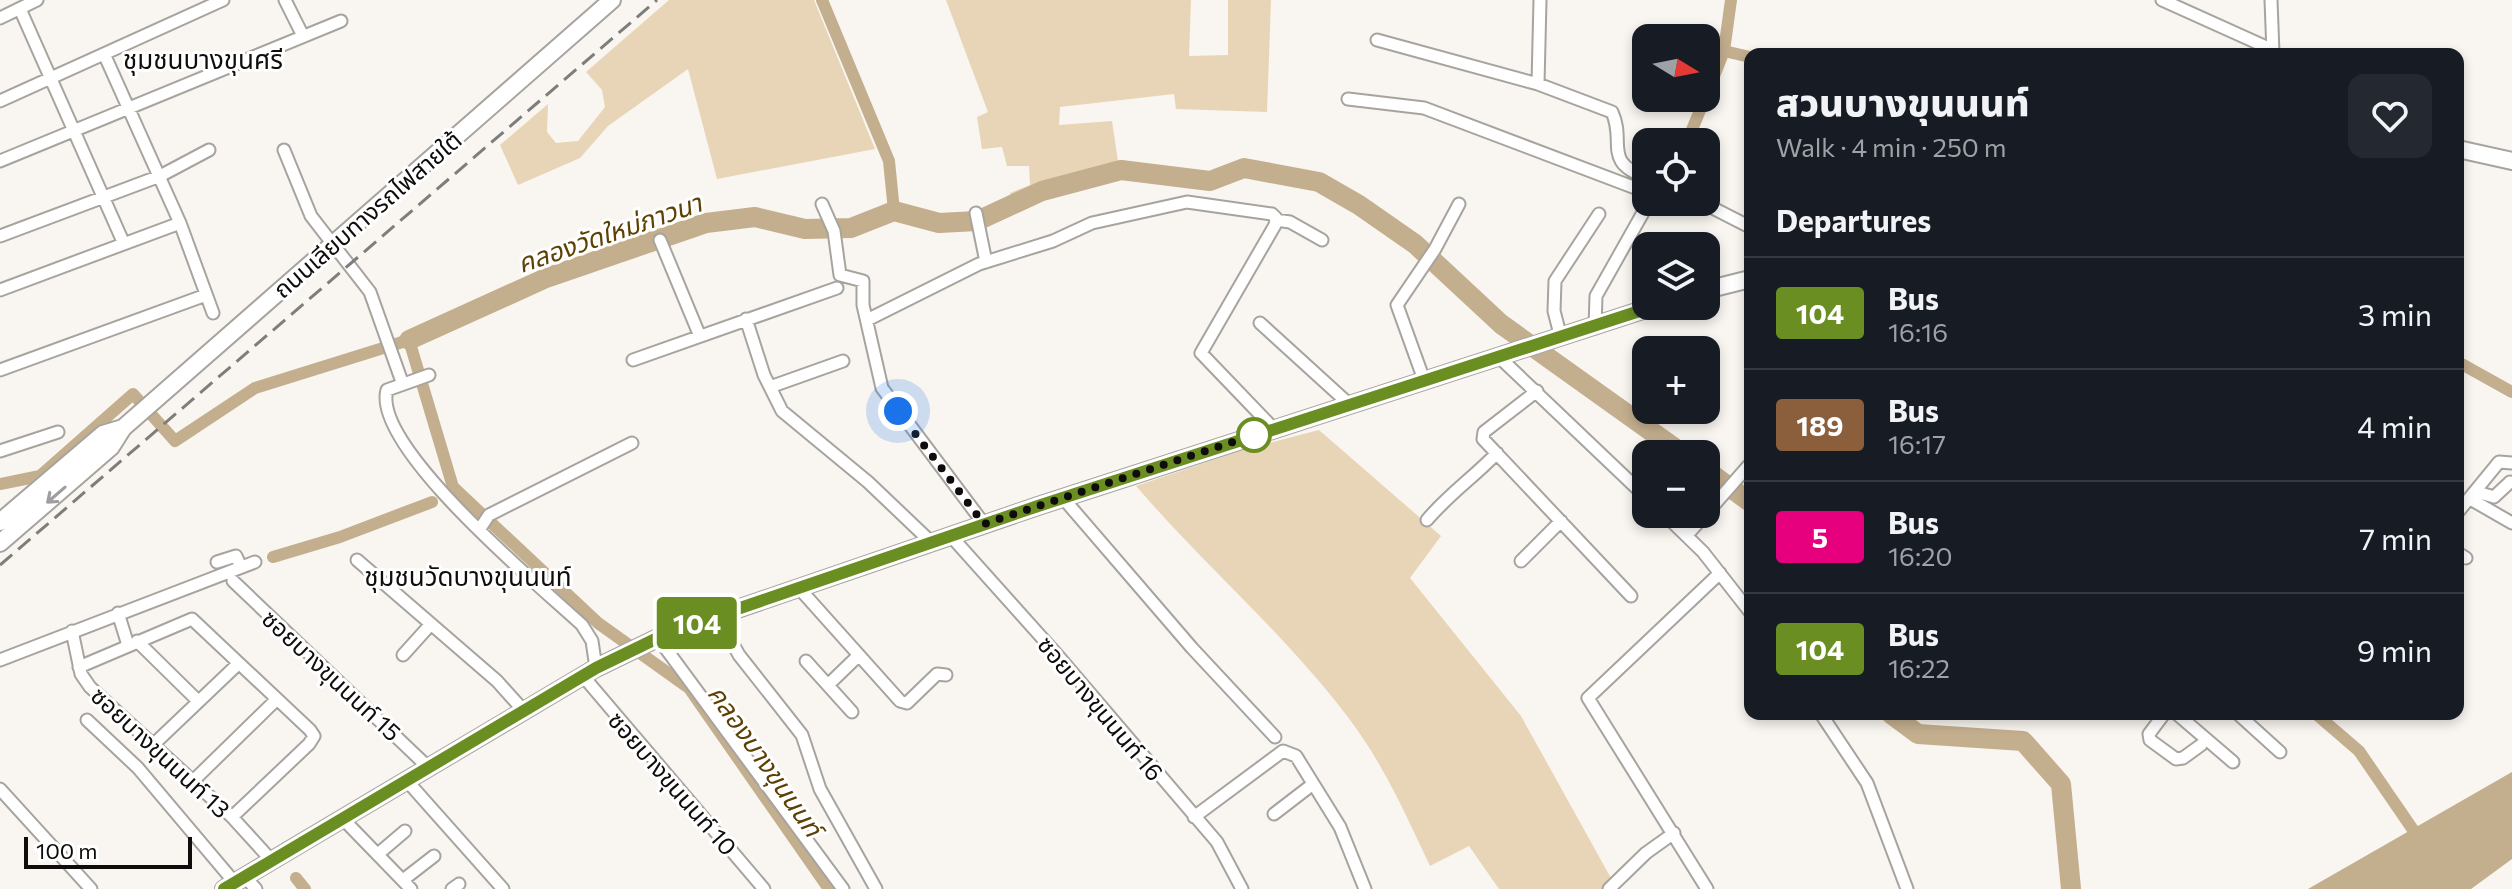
<!DOCTYPE html>
<html lang="en">
<head>
<meta charset="utf-8">
<style>
	body { margin:0; font-family:Commissioner,"Noto Sans Thai",sans-serif; background:#242831; color:#f1f3f6; height:100vh; display:flex; flex-direction:column; font-size:30px; white-space:nowrap }
	* { box-sizing:border-box; margin:0 }
	p { font-size:26px; color:#9ea1a6 }
	.icon { flex:none; width:44px; height:44px; fill:none; stroke:currentColor; stroke-width:2; stroke-linecap:round; stroke-linejoin:round }
	.map { position:relative; flex:1; overflow:hidden }
	.side { position:absolute; left:1744px; top:48px; width:720px; height:672px; display:flex; flex-direction:column; background:#171b24; border-radius:16px; box-shadow:0 4px 12px #0003 }
	.side>* { flex:none }
	.badge { padding:0 16px; border-radius:6px; font-size:28px; line-height:52px }
	.needle { width:52px; rotate:100deg }
	.fabs { position:absolute; left:1632px; top:24px; display:grid; gap:16px }
	.fabs a { display:grid; place-items:center; width:88px; height:88px; border-radius:16px; background:#171b24; box-shadow:0 4px 12px #0003; font-size:40px }
	.scale { position:absolute; left:24px; bottom:20px; width:168px; box-sizing:border-box; padding-left:8px; border:4px solid #0e0d0b; border-top:0; font-size:22px; line-height:28px; white-space:nowrap; color:#0e0d0b; -webkit-text-stroke:6px #fff; paint-order:stroke }
	.you { position:absolute; width:40px; height:40px; margin:-20px; border:6px solid #fff; border-radius:50%; background:#1a73e8; box-shadow:0 0 0 12px #1a73e833 }
	.map>.badge { position:absolute; translate:-50% -50%; box-shadow:0 0 0 4px #fff }
	h2 { padding:0 32px; font-size:30px; line-height:72px }
	.round { display:grid; place-items:center; flex:none; width:84px; height:84px; border-radius:16px; background:#242831 }
	.summary { display:flex; align-items:center; justify-content:space-between; height:136px; padding:0 32px }
	h1 { font-size:38px; font-weight:800; line-height:60px }
	ul { padding:0; list-style:none }
	li { display:flex; align-items:center; gap:24px; height:112px; padding:0 32px; border-top:2px solid #363941 }
	li div { flex:1 }
	li b { display:block; font-size:30px }
	li em { font-style:normal }
	li .badge { min-width:88px; font-weight:700; text-align:center }
	.map>svg:first-child { display:block }
</style>
</head>
<body>
<div class="map">
<svg width="2512" height="889" viewBox="0 0 2512 889">
	<rect width="100%" height="100%" fill="#f9f5f0"/>
	<path fill="#e8d5b7" d="M669,0H814L875,149L717,179L688,69L608,126L580,158L518,185L500,145L548,104L547,132L556,143L578,141L605,107L602,90L586,72Z
		M946,0H1191L1189,56L1228,55V0H1271L1267,112L1176,109L1174,94L1060,107L1059,125L1112,121L1119,168L1016,208L1010,193L1030,185L1029,166H1007L1002,147L982,149L977,117L988,112Z
		M1319,430L1441,536L1410,578L1521,716L1617,889H1499L1469,846L1430,866C1406,815 1382,761 1347,716C1284,633 1204,565 1136,486L1246,449Z"/>
	<path fill="#c3ae8e" d="M2512,772V859L2471,889H2308Z"/>
	<g fill="none" stroke-linecap="round" stroke-linejoin="round">
		<path stroke="#c3ae8e" stroke-width="12" d="M822,0L889,161L894,211
			M1724,51L1750,57
			M1706,96L1724,51L1731,0
			M1687,142L1705,98
			M2458,362L2512,392
			M0,484L40,476L133,394L175,441L255,388L409,340L453,487L598,623L689,688L829,889
			M273,557L340,537L432,502
			M2316,714L2359,751L2420,840
			M296,878L305,889"/>
		<path stroke="#c3ae8e" stroke-width="20" d="M409,340L546,278L706,223L755,217L805,229L851,228L894,211L939,223L977,221L1042,191L1121,170L1210,181L1244,168L1319,182L1359,205L1415,244L1501,324L1683,454
			M1706,470L1750,502
			M1891,714L1918,734L2023,741L2061,784L2071,889"/>
		<g stroke="#a7a49f" stroke-width="15">
			<path id="street" d="M285,0L303,36
				M1540,0L1538,84L1612,112C1626,142 1602,162 1646,177
				M2162,0L2273,50
				M2271,0L2273,53
				M20,9L124,244
				M0,18L37,0
				M1377,40L1538,84
				M105,56L180,223L213,313
				M1348,99L1424,108L1646,192
				M0,101L223,0
				M284,150L311,216L370,292L402,382
				M0,161L341,21
				M1701,202L1750,227
				M822,204L834,231L840,275L863,281V305L882,388L984,524
				M976,213L986,262
				M1276,220L1290,222L1322,240
				M0,236L160,176L209,150
				M660,240L699,334
				M0,290L180,223
				M746,319L764,375L782,411L868,482L931,542
				M867,320L979,264L1053,241L1092,223L1187,202L1272,214L1276,218L1275,225L1201,353L1273,428
				M1260,323L1349,404
				M1595,328L1596,296L1649,202
				M1561,338L1554,311L1555,281L1599,214
				M1499,357L1646,497
				M633,360L837,288
				M0,370L206,295
				M429,375L387,390C371,446 541,587 582,625L592,641L596,668
				M1424,380L1397,305L1435,249L1459,204
				M770,387L843,361
				M1537,391L1484,432L1483,439L1631,596
				M0,451L58,432
				M2477,492L2494,497L2510,482
				M1063,498L1192,648L1275,737
				M2472,500L2512,523
				M2458,512L2499,462L2512,463
				M1664,514L1703,552L1750,612
				M1706,514L1750,464
				M1427,520C1448,495 1474,477 1497,453
				M479,530L489,515L632,443
				M950,535L1060,658L1217,842L1242,889
				M1687,535L1706,514
				M2458,553L2466,558
				M357,560L497,681L524,711
				M1521,561L1561,521
				M217,562L236,556L241,567
				M233,581L430,769
				M798,587L900,701L907,703L937,674L946,675
				M118,613L128,645
				M717,615L739,655L802,735L820,789L876,889
				M72,631L81,674L90,687L232,817L272,861
				M658,638L843,889
				M137,641L198,701
				M403,655L431,624
				M0,660L255,562
				M806,661L852,712
				M79,667L192,619L310,730L314,736L309,744L232,817
				M583,676L764,889
				M828,685L859,655
				M1821,714L1867,783L1907,889
				M2164,714L2149,734L2150,740L2176,759L2183,758L2201,745
				M2177,714L2233,762
				M2238,714L2280,752
				M87,720L138,768L235,883
				M154,744L238,664
				M193,781L277,699
				M408,782L503,889
				M0,789L91,889
				M1274,814L1313,784
				M1194,817L1283,751L1296,756L1340,827L1365,889
				M344,820L411,889
				M378,854L405,831
				M245,877L256,889
				M403,880L434,856
				M452,889L459,884
				M1609,889L1646,853L1674,833
				M1707,889L1588,698L1720,573"/>
		</g>
		<g stroke="#a7a49f" stroke-width="20">
			<path id="secondary" d="M2458,149L2512,161
				M1706,290L1750,279
				M0,522L103,434L123,428
				M0,543L111,447L123,428L612,0
				M224,889L596,668L670,632L1038,506L1655,306"/>
		</g>
		<use href="#street" stroke="#fff" stroke-width="11"/>
		<use href="#secondary" stroke="#fff" stroke-width="16"/>
		<path stroke="#7f7d7a" stroke-width="3" stroke-dasharray="16 8" stroke-linecap="butt" d="M0,565L657,0"/>
	</g>
	<defs><path id="oneway-shaft" d="M-6 0H5M1.5-3L5.5 0L1.5 3" fill="none" stroke-width="1.6" stroke-linecap="round" stroke-linejoin="round" transform="scale(2)"/></defs>
	<use stroke="#9f9e9d" href="#oneway-shaft" transform="translate(56 495) rotate(139)"/>
	<g fill="none" stroke-linecap="round" stroke-linejoin="round">
		<g stroke="#fff" stroke-width="18">
			<path id="line" d="M224,889L596,668L670,632L1038,506L1655,306"/>
		</g>
		<use href="#line" stroke="#6b8e23" stroke-width="12"/>
		<path stroke="#0e0d0b" stroke-width="8" stroke-dasharray="0 14.4" d="M898,411L984,524L1254,435"/>
	</g>
	<circle fill="#fff" stroke="#6b8e23" stroke-width="4" cx="1254" cy="435" r="16"/>
	<g text-anchor="middle" dominant-baseline="central" stroke-width="6" stroke-linejoin="round" paint-order="stroke">
		<g font-size="24" fill="#0e0d0b" stroke="#fff">
			<text transform="translate(367 214) rotate(-41)">ถนนเลียบทางรถไฟสายใต้</text>
			<text transform="translate(332 675) rotate(43)">ซอยบางขุนนนท์ 15</text>
			<text transform="translate(1101 708) rotate(50)">ซอยบางขุนนนท์ 16</text>
			<text transform="translate(161 752) rotate(43)">ซอยบางขุนนนท์ 13</text>
			<text transform="translate(673 783) rotate(49)">ซอยบางขุนนนท์ 10</text>
		</g>
		<g font-size="26" fill="#0e0d0b" stroke="#fff">
			<text x="203" y="58">ชุมชนบางขุนศรี</text>
			<text x="468" y="575">ชุมชนวัดบางขุนนนท์</text>
		</g>
		<g font-size="26" font-style="italic" fill="#5d4104" stroke="#fff">
			<text transform="translate(609 232) rotate(-19)">คลองวัดใหม่ภาวนา</text>
			<text transform="translate(766 760) rotate(55)">คลองบางขุนนนท์</text>
		</g>
	</g>
</svg>
<div class="fabs">
<a><svg class="needle" viewBox="-14 -14 28 28"><path d="M0-13l5 13h-10z" fill="#e53935"/><path d="M0 13l5-13h-10z" fill="#9ea1a6"/></svg></a>
<a><svg class="icon" aria-label="locate" viewBox="0 0 24 24"><circle cx="12" cy="12" r="6"/><path d="M12 2v4M12 18v4M2 12h4M18 12h4"/></svg></a>
<a><svg class="icon" aria-label="layers" viewBox="0 0 24 24"><path d="M12 4l9 5-9 5-9-5zM3 14l9 5 9-5"/></svg></a>
<a>+</a>
<a>−</a>
</div>
<div class="scale">100 m</div>
<div class="you" style="left:898px;top:411px"></div>
<b class="badge" style="left:697px;top:623px;background:#6b8e23;color:#fff">104</b>
<section class="side">
<div class="summary"><div><h1>สวนบางขุนนนท์</h1><p>Walk · 4 min · 250 m</p></div><a class="round"><svg class="icon" aria-label="heart" viewBox="0 0 24 24"><path d="M12 20l-8-8c-3-5 5-10 8-4 3-6 11-1 8 4z"/></svg></a></div>
<h2>Departures</h2>
<ul>
<li><span class="badge" style="background:#6b8e23;color:#fff">104</span><div><b>Bus</b><p>16:16</p></div><em>3 min</em></li>
<li><span class="badge" style="background:#8b5e3c;color:#fff">189</span><div><b>Bus</b><p>16:17</p></div><em>4 min</em></li>
<li><span class="badge" style="background:#e6007e;color:#fff">5</span><div><b>Bus</b><p>16:20</p></div><em>7 min</em></li>
<li><span class="badge" style="background:#6b8e23;color:#fff">104</span><div><b>Bus</b><p>16:22</p></div><em>9 min</em></li>
</ul>
</section>
</div>
</body>
</html>
